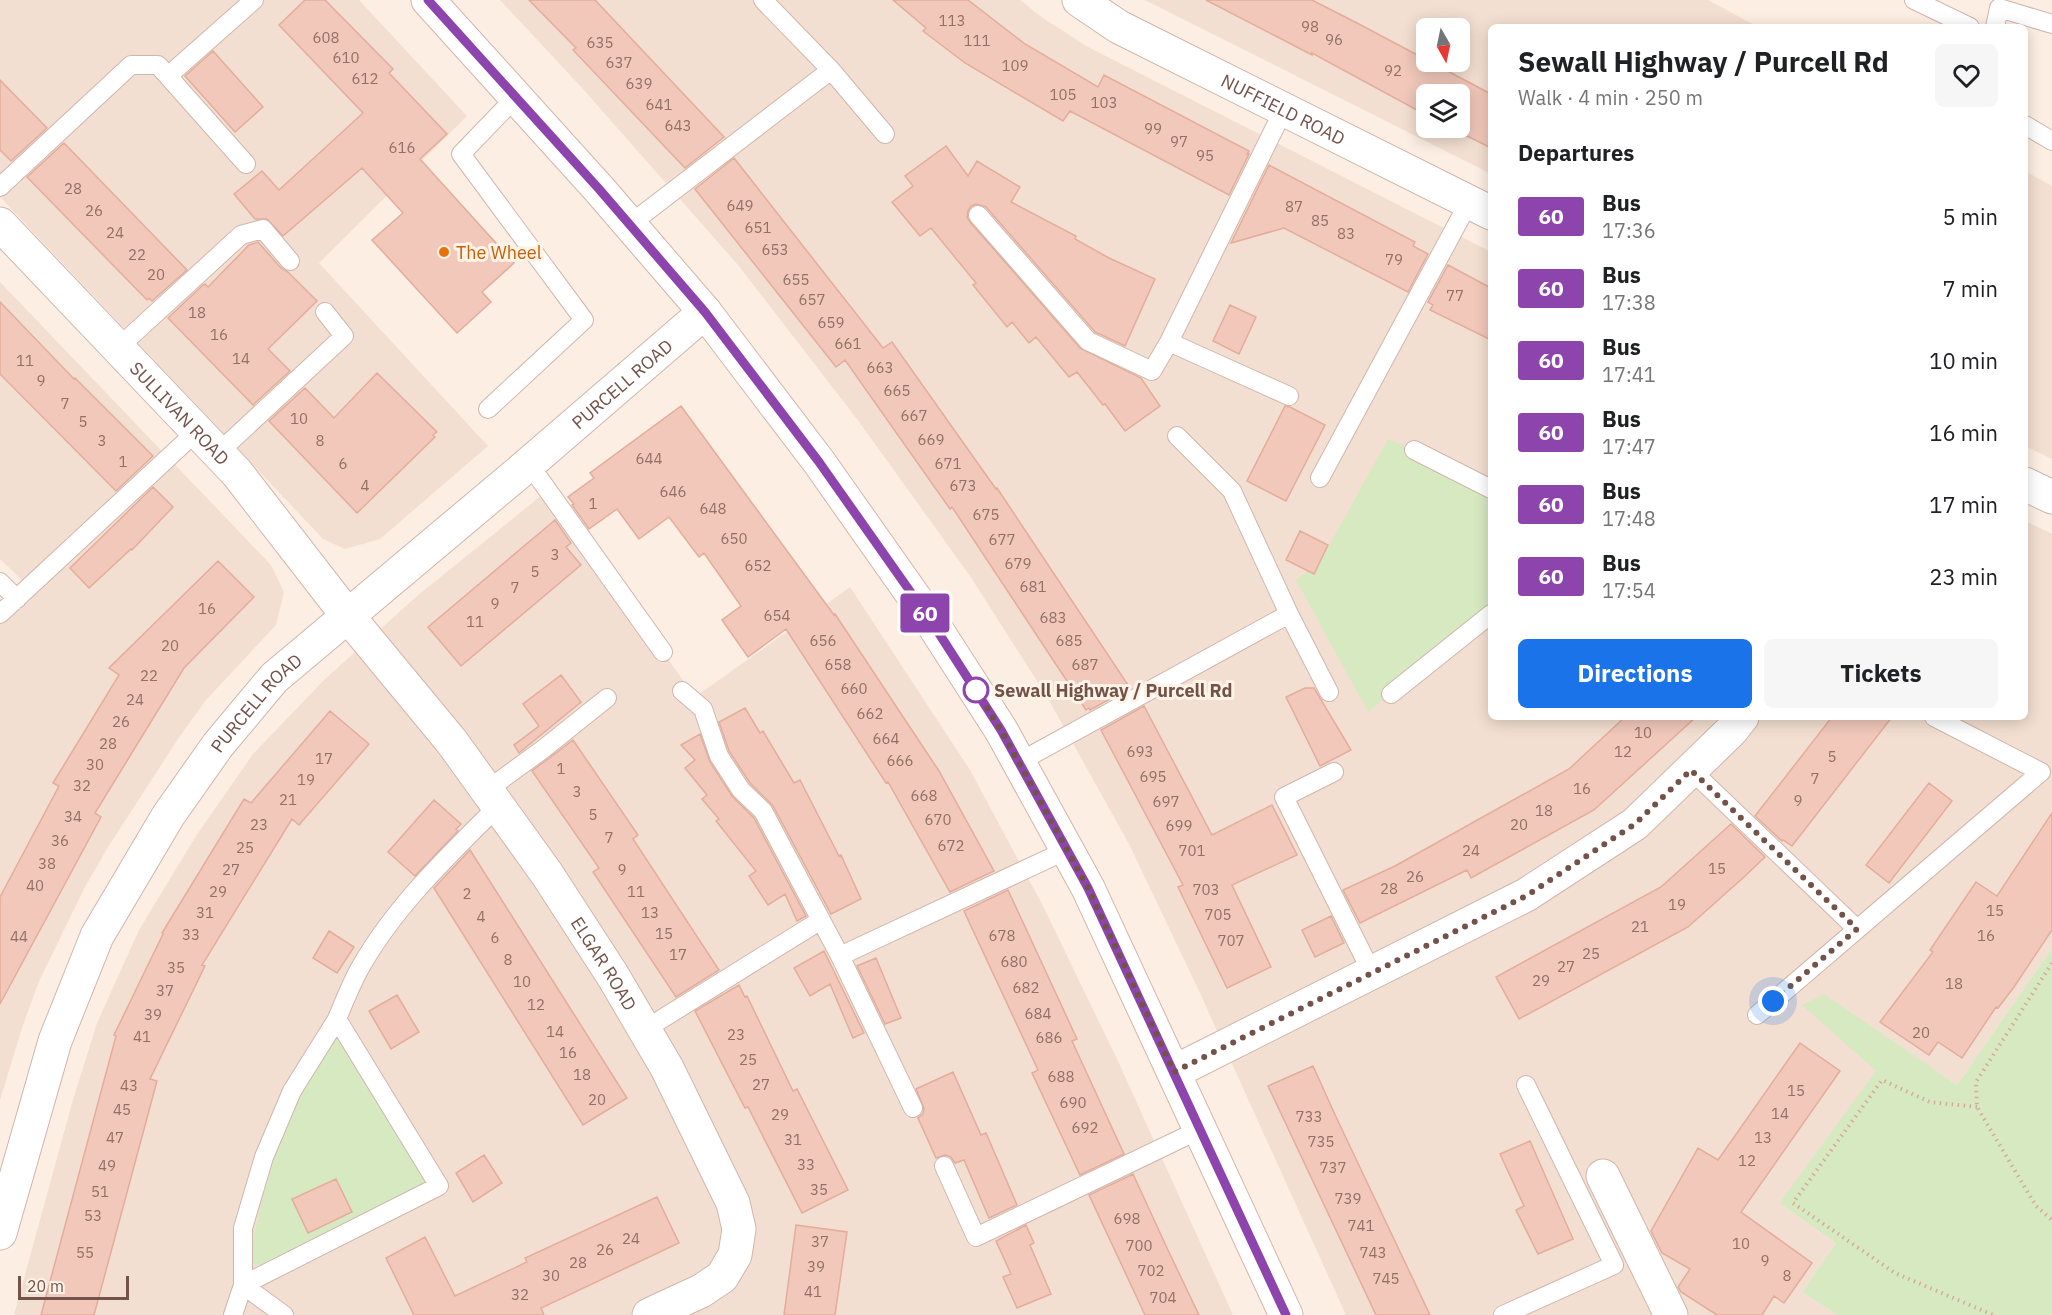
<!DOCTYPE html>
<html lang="en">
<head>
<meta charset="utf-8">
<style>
	body { margin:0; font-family:"IBM Plex Sans",sans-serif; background:#f6f6f6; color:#202124; height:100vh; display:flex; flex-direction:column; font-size:22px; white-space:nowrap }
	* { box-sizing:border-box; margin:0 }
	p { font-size:20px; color:#757577 }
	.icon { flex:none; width:33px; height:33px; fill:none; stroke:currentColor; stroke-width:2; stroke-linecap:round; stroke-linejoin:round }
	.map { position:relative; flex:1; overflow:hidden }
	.panel { position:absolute; left:1488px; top:24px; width:540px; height:696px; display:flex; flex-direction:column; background:#fff; border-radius:9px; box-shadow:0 3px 15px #0003 }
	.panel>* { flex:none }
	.badge { padding:0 12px; border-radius:4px; font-size:21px; line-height:39px }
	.needle { width:39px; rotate:171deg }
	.buttons { position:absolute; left:1416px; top:18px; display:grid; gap:12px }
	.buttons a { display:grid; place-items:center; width:54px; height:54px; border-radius:9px; background:#fff; box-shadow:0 3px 15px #0003; font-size:30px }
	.scale { position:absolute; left:18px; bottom:15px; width:111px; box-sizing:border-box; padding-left:6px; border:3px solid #735249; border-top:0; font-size:16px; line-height:21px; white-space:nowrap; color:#735249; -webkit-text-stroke:4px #fff3e8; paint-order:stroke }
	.you { position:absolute; width:30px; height:30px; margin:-15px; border:4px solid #fff; border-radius:50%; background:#1a73e8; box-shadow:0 0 0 9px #1a73e833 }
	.map>.badge { position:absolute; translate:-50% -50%; box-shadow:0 0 0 3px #fff }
	h2 { padding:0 30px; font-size:22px; line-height:54px }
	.round { display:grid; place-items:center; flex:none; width:63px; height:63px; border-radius:9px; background:#f6f6f6 }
	.head { display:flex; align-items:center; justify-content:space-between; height:102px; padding:0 30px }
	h1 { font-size:28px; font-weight:700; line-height:45px }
	.cta { display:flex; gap:12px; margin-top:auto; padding:12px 30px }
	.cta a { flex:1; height:69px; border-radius:9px; background:#1a73e8; color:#fff; font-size:24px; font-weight:700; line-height:69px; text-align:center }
	.cta a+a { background:#f6f6f6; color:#202124 }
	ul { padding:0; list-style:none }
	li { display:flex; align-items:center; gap:18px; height:72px; padding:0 30px }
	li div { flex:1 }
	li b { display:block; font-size:22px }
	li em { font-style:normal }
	li .badge { min-width:66px; font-weight:700; text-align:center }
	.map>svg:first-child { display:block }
</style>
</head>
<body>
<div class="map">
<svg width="2052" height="1315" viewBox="0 0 2052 1315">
	<rect width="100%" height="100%" fill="#fceee2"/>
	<path fill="#f3dfd1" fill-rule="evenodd" d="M0,0H359L467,116L319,263L488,446L380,539L345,549L323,539L0,197Z
		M500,0H1020L1043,18L1088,47L1491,252V717H2025V521L2052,534V948L1957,1085L1824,995L1877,1071L1779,1203L1836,1243L1802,1292L1837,1315H1346L1199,991L1129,844L1046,695L970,576L857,419L738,265L583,89Z
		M1145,0H1708L1758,27H1491V174ZM1426,28H1460V62H1426ZM1426,94H1460V128H1426Z
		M2025,171L2052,186V459L2025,446Z
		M0,282L271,565L284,592L276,625L206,700L178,739L108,847L85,887L40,979L23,1025L0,1100V622L30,588L0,559Z
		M547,491L695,697L850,587L970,770L1043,906L1117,1059L1233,1315H14L72,1103L97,1023L139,930L196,836L253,754L324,680L417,596Z"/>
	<path fill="#d7e9c1" d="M1388,439L1491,483V612L1368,712L1296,580L1321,560Z
		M2052,948V1315H1837L1802,1292L1836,1243L1779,1203L1876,1071L1802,1005L1824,994L1957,1085Z
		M326,1037L344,1039L431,1183L263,1267L251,1263L252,1245L262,1200L289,1109Z"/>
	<path fill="#f1c8ba" stroke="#e3ac9b" stroke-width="1.5" d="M305,0H325L393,69L389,73L447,134L420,159L514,263L482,292L491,302L457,333L372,240L403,213L362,168L283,236L267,219H255L234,194L262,171L279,190L363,113L279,25Z
		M529,0H595L724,137L685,168L573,50L576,48Z
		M893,0H968L1025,44L1098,87L1104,75L1249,151L1247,154H1249L1229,195L1070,111L1063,121L965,63L923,31L926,28Z
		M1206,0H1312L1357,23L1491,94V148L1451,128H1460V94H1426V115L1312,53V55Z
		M213,51L263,107L235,132L185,76Z
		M0,80L47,128L11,161L0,150Z
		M64,143L187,270L152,301L149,298L147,300L27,177Z
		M946,146L968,176L977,161L1020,187L1011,202L1076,236L1075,239L1109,258L1155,279L1125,346L1095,332L986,207L976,204L971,206L968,211L967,217L970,222L1080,348L1141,378L1160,406L1125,431L1105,404L1103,405L1077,372L1069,377L1036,337L1029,343L1012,322L1007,327L973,285L976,283L931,228L920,236L892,202L913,186L905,176Z
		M734,158L883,348L892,342L996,489L997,488L1130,688L1090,710L1089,708L1086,710L952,507L950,509L845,360L836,367L695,189Z
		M1269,165L1415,242L1413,246L1428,254L1408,292L1284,228L1231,243Z
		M258,242L281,268L288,272L317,301L268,349L290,371L253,405L168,318L202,286L205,284L208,287L249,245Z
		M1448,265L1491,288V340L1430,310L1433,305L1428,302Z
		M0,302L74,379L75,378L153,456L116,491L0,374Z
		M1230,305L1256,317L1239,354L1213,341Z
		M377,373L437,432L433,435L435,437L357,513L269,421L305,388L334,418Z
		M681,406L834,615L835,614L939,771L994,871L950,892L888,782L886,783L786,629L748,657L722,620L741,606L704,553L699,557L669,517L639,539L617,509L589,529L572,505L574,504L568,497L594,478L590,473Z
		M1285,406L1290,407L1325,425L1286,501L1247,481Z
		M153,487L173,507L132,550L131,549L89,588L70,568Z
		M555,520L571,543L566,547L581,565L461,666L428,627Z
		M1300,531L1328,545L1314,574L1286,560Z
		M218,561L254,597L184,668L95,813L101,817L0,1004V897L59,786L53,783L119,675L109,668Z
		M561,675L581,702L519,753L514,745L539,726L523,704Z
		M1305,688H1314L1351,750L1320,766L1286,697Z
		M1144,706L1212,835L1272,805L1297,855L1232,885L1271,967L1227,988L1178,887L1183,885L1101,730Z
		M745,708L760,733L763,731L794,783L800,780L839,856L841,855L861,899L831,914L773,806L750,783L729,751L719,722Z
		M330,711L369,744L299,825L292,819L202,965L205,966L150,1079L157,1081L94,1315H41L116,1036L114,1035L163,934L162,933L244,799L251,803Z
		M1625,717H1696L1594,810L1471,878L1467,870L1360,923L1343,890L1395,866L1569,769Z
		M1832,717H1892L1792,846L1783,840L1782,841L1755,816Z
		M700,734L710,762L732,796L754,818L806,916L797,921L785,894L768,905L749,876L756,871L716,821L719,819L702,799L707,795L685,768L695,760L681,745Z
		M573,740L638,835L633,839L719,970L676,997L593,872L599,868L532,771Z
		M1929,783L1952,801L1889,883L1866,865Z
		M434,800L461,824L456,829L458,831L415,876L388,852Z
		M2052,813V930L2014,987L1998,1008L1996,1007L1962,1058L1938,1042L1929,1055L1880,1022L1933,952L1930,950L1976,882L1997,896Z
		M1731,824L1765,857L1744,877L1688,927L1519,1019L1496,977L1661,887Z
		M470,850L627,1098L583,1125L434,888Z
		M1008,890L1077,1039L1072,1041L1124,1154L1080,1175L1032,1073L1038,1070L964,911Z
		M1331,916L1344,943L1315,957L1302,930Z
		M329,931L354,947L337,973L313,958Z
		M824,951L864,1033L853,1038L830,984L810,996L794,968Z
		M876,958L901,1018L885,1024L857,966Z
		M739,985L745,997L747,996L793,1091L797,1089L848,1190L802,1213L748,1107L745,1108L695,1011Z
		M397,995L419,1032L391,1049L369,1011Z
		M1800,1043L1840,1071L1741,1212L1812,1263L1784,1303L1774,1296L1762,1315H1717L1681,1292L1678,1287L1690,1269L1662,1253L1651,1231L1698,1148L1718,1160Z
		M1313,1066L1337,1119L1430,1315H1376L1268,1086Z
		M953,1072L981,1135L986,1133L1017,1205L989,1218L964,1160L955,1163L951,1157L946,1155L936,1158L918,1118L923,1114L924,1108L916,1089Z
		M1530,1141L1573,1239L1538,1254L1516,1210L1524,1206L1500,1154Z
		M484,1155L502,1183L473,1202L456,1173Z
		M1133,1174L1167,1248L1199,1315H1145L1089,1195Z
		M336,1179L352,1212L308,1233L292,1199Z
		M657,1197L679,1243L541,1308L544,1315H414L386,1258L425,1237L455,1296L527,1262L525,1258Z
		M796,1225L847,1232L835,1315H784Z
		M1026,1225L1034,1243L1030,1245L1051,1294L1017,1308L1003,1277L1011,1274L996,1241Z"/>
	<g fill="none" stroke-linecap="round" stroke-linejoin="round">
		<g stroke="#cfb6ac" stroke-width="20">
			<path id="lane" d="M763,0L831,70
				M1914,0L1970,27
				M1995,27L1999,8L2052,24
				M168,76L254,0
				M1284,109L1169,342L1289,396
				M2025,125L2052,141
				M0,187L131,65H158L246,164
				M978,215L1088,341L1152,371L1169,342
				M629,225L831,70L885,134
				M119,347L241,235L263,229L290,261
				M488,409L584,320L461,154L516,97
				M1177,436L1232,491L1289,614
				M1414,450L1491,489
				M218,453L344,336L325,312
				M529,464L663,652
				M1320,478L1469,202
				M0,582L17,599
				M0,614L197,431
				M682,691L703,709L719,756L741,790L763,811L840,956
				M1391,694L1491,614
				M1019,762L1289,614L1329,692
				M1691,770L1857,929
				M1334,772L1284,797L1372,973
				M487,790L542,750L607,698
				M1757,1015L2041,772L1934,717
				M644,1030L821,920
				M913,1108L840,956L1067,850
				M944,1166L976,1237L1201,1129
				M233,1315L243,1285L439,1186L337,1019C344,1002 351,984 360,968C395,906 448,856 498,806
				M284,1315L243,1285V1228L264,1157L292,1091L337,1019
				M1503,1315L1614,1265L1526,1085"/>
		</g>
		<g stroke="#cfb6ac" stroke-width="35">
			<g id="street">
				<path id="s1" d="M1079,0L1119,27L1491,213"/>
				<path id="s2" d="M0,224L237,473L347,615L452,742L547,874L613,976L667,1068L733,1203L739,1229L735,1255L722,1277L701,1291L649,1315"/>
				<path d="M2025,484L2052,497"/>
				<path d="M1174,1072L1526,895L1635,824L1731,731L1742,717"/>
				<path d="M1603,1176L1671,1315"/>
				<path id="s3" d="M0,1233L55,1041L97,936L168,816L218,745L274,678L524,468L705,312"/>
			</g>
		</g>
		<g stroke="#d2b5a9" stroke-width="35">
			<path id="secondary" d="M428,0L599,189L705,312L819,462L931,621L1001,730L1088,888L1286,1315"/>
		</g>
		<path stroke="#d5ab9e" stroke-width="4" stroke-dasharray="1.5 4.5" stroke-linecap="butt" d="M2052,963L1976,1082L1977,1107L2036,1206L2052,1220
			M1977,1107L1930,1102L1882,1080L1793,1203L1895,1273L1993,1315"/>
		<use href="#lane" stroke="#fff" stroke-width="18"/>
		<use href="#street" stroke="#fff" stroke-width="33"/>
		<use href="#secondary" stroke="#fff" stroke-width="33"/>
	</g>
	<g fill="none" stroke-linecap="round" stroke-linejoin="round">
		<g stroke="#fff" stroke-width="14">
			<path id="line" d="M428,0L599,189L705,312L819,462L931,621L1001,730L1088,888L1286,1315"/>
		</g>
		<use href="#line" stroke="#8e44ad" stroke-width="9"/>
		<path stroke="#735249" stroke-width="6" stroke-dasharray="0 10.8" d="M976,690L1001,730L1088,888L1174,1072L1526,896L1635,824L1691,770L1857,929L1773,1001"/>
	</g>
	<circle fill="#e8710a" stroke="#fff3e8" stroke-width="2" cx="444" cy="252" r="6"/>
	<circle fill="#fff" stroke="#8e44ad" stroke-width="3" cx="976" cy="690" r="12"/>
	<g text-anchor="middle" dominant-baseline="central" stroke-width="6" stroke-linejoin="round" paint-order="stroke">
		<g font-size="15" fill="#927065">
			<text x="952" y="20">113</text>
			<text x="1310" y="26">98</text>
			<text x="326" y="37">608</text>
			<text x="1334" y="39">96</text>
			<text x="977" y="40">111</text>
			<text x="600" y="42">635</text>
			<text x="346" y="57">610</text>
			<text x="619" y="62">637</text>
			<text x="1015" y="65">109</text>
			<text x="1393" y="70">92</text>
			<text x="365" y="78">612</text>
			<text x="639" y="83">639</text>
			<text x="1063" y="94">105</text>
			<text x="1104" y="102">103</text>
			<text x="659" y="104">641</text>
			<text x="678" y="125">643</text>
			<text x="1153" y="128">99</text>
			<text x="1179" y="141">97</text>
			<text x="402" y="147">616</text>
			<text x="1205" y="155">95</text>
			<text x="73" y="188">28</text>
			<text x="740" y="205">649</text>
			<text x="1294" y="206">87</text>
			<text x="94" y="210">26</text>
			<text x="1320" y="220">85</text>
			<text x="758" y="227">651</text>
			<text x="115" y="232">24</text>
			<text x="1346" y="233">83</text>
			<text x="775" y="249">653</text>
			<text x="137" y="254">22</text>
			<text x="1394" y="259">79</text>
			<text x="156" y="274">20</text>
			<text x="796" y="279">655</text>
			<text x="1455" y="295">77</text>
			<text x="812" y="299">657</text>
			<text x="197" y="312">18</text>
			<text x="831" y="322">659</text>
			<text x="219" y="334">16</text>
			<text x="848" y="343">661</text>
			<text x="241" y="358">14</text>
			<text x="25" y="360">11</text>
			<text x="880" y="367">663</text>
			<text x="41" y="380">9</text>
			<text x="897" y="390">665</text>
			<text x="65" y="403">7</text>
			<text x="914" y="415">667</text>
			<text x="299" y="418">10</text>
			<text x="83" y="421">5</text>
			<text x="931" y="439">669</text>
			<text x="102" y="440">3</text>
			<text x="320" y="440">8</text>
			<text x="649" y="458">644</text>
			<text x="123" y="461">1</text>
			<text x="343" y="463">6</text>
			<text x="948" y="463">671</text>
			<text x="365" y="485">4</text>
			<text x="963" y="485">673</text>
			<text x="673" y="491">646</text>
			<text x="593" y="503">1</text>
			<text x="713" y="508">648</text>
			<text x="986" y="514">675</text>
			<text x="734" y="538">650</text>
			<text x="1002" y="539">677</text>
			<text x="555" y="554">3</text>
			<text x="1018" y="563">679</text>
			<text x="758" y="565">652</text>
			<text x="535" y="571">5</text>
			<text x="1033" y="586">681</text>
			<text x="515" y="587">7</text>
			<text x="495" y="603">9</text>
			<text x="207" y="608">16</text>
			<text x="777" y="615">654</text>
			<text x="1053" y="617">683</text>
			<text x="475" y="621">11</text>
			<text x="823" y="640">656</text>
			<text x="1069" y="640">685</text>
			<text x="170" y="645">20</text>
			<text x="838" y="664">658</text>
			<text x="1085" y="664">687</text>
			<text x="149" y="675">22</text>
			<text x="854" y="688">660</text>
			<text x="135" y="699">24</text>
			<text x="870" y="713">662</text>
			<text x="121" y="721">26</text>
			<text x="1643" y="732">10</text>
			<text x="886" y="738">664</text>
			<text x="108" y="743">28</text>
			<text x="1140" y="751">693</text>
			<text x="1623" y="751">12</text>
			<text x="1832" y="756">5</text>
			<text x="324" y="758">17</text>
			<text x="900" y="760">666</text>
			<text x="95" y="764">30</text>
			<text x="561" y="768">1</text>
			<text x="1153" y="776">695</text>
			<text x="1815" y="778">7</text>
			<text x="306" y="779">19</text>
			<text x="82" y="785">32</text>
			<text x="1582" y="788">16</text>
			<text x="577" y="791">3</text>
			<text x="924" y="795">668</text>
			<text x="288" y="799">21</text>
			<text x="1798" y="800">9</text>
			<text x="1166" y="801">697</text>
			<text x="1544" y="810">18</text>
			<text x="593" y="814">5</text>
			<text x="73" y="816">34</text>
			<text x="938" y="819">670</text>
			<text x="259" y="824">23</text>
			<text x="1519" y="824">20</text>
			<text x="1179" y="825">699</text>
			<text x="609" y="837">7</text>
			<text x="60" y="840">36</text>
			<text x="951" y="845">672</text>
			<text x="245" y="847">25</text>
			<text x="1192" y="850">701</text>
			<text x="1471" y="850">24</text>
			<text x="47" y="863">38</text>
			<text x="1717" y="868">15</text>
			<text x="231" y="869">27</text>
			<text x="622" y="869">9</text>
			<text x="1415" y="876">26</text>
			<text x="35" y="885">40</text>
			<text x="1389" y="888">28</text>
			<text x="1206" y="889">703</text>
			<text x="218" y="891">29</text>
			<text x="636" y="891">11</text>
			<text x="467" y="893">2</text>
			<text x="1677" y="904">19</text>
			<text x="1995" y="910">15</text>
			<text x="205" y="912">31</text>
			<text x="650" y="912">13</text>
			<text x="1218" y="914">705</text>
			<text x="481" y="916">4</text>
			<text x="1640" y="926">21</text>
			<text x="664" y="933">15</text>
			<text x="191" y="934">33</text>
			<text x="1002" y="935">678</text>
			<text x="1986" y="935">16</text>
			<text x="19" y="936">44</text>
			<text x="495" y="937">6</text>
			<text x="1231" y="940">707</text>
			<text x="1591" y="953">25</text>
			<text x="678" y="954">17</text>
			<text x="508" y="959">8</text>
			<text x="1014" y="961">680</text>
			<text x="1566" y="966">27</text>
			<text x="176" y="967">35</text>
			<text x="1541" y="980">29</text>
			<text x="522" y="981">10</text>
			<text x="1954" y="983">18</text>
			<text x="1026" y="987">682</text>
			<text x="165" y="990">37</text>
			<text x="536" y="1004">12</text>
			<text x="1038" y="1013">684</text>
			<text x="153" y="1014">39</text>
			<text x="555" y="1031">14</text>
			<text x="1921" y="1032">20</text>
			<text x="736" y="1034">23</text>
			<text x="142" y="1036">41</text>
			<text x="1049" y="1037">686</text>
			<text x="568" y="1052">16</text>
			<text x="748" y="1059">25</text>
			<text x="582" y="1074">18</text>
			<text x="1061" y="1076">688</text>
			<text x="761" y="1084">27</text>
			<text x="129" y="1085">43</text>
			<text x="1796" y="1090">15</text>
			<text x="597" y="1099">20</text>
			<text x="1073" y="1102">690</text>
			<text x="122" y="1109">45</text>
			<text x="1780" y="1113">14</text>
			<text x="780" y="1114">29</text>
			<text x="1309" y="1116">733</text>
			<text x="1085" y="1127">692</text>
			<text x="115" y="1137">47</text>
			<text x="1763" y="1137">13</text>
			<text x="793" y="1139">31</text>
			<text x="1321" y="1141">735</text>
			<text x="1747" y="1160">12</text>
			<text x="806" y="1164">33</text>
			<text x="107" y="1165">49</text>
			<text x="1333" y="1167">737</text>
			<text x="819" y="1189">35</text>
			<text x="100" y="1191">51</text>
			<text x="1348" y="1198">739</text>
			<text x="93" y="1215">53</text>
			<text x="1127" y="1218">698</text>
			<text x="1361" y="1225">741</text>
			<text x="631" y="1238">24</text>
			<text x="820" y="1241">37</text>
			<text x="1741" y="1243">10</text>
			<text x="1139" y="1245">700</text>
			<text x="605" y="1249">26</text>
			<text x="85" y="1252">55</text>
			<text x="1373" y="1252">743</text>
			<text x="1765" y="1260">9</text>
			<text x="578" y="1262">28</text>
			<text x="816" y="1266">39</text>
			<text x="1151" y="1270">702</text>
			<text x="551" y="1275">30</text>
			<text x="1787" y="1275">8</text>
			<text x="1386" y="1278">745</text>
			<text x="813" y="1291">41</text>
			<text x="520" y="1294">32</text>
			<text x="1163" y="1297">704</text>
		</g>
		<g font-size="18" fill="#735249" stroke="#fff3e8">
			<text stroke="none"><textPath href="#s1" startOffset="232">NUFFIELD ROAD</textPath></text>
			<text stroke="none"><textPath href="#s3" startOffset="1082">PURCELL ROAD</textPath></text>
			<text stroke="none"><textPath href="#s2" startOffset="261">SULLIVAN ROAD</textPath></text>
			<text stroke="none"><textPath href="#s3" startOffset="596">PURCELL ROAD</textPath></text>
			<text stroke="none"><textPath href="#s2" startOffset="957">ELGAR ROAD</textPath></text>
		</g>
		<g font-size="18" fill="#c56008" stroke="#fff3e8" text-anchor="start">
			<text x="456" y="252">The Wheel</text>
		</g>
		<g font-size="18" font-weight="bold" fill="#735249" stroke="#fff3e8" text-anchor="start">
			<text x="994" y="690">Sewall Highway / Purcell Rd</text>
		</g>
	</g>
</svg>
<div class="buttons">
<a><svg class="needle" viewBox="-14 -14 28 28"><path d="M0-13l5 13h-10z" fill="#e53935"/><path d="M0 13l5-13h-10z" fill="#757577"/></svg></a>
<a><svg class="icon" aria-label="layers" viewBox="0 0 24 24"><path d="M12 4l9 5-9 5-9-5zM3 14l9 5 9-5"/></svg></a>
</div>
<div class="scale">20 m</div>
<div class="you" style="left:1773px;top:1001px"></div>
<b class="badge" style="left:925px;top:613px;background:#8e44ad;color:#fff">60</b>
<section class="panel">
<div class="head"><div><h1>Sewall Highway / Purcell Rd</h1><p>Walk · 4 min · 250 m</p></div><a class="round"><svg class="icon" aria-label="heart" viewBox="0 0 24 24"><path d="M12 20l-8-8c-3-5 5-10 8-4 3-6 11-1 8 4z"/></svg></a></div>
<h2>Departures</h2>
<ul>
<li><span class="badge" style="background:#8e44ad;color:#fff">60</span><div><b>Bus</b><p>17:36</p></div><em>5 min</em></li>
<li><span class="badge" style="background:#8e44ad;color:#fff">60</span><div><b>Bus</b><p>17:38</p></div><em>7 min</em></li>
<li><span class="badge" style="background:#8e44ad;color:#fff">60</span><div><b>Bus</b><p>17:41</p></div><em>10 min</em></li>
<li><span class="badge" style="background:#8e44ad;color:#fff">60</span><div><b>Bus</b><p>17:47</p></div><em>16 min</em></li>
<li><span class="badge" style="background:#8e44ad;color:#fff">60</span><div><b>Bus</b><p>17:48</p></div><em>17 min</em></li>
<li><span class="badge" style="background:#8e44ad;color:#fff">60</span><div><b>Bus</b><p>17:54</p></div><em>23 min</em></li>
</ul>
<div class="cta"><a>Directions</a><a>Tickets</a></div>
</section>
</div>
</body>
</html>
